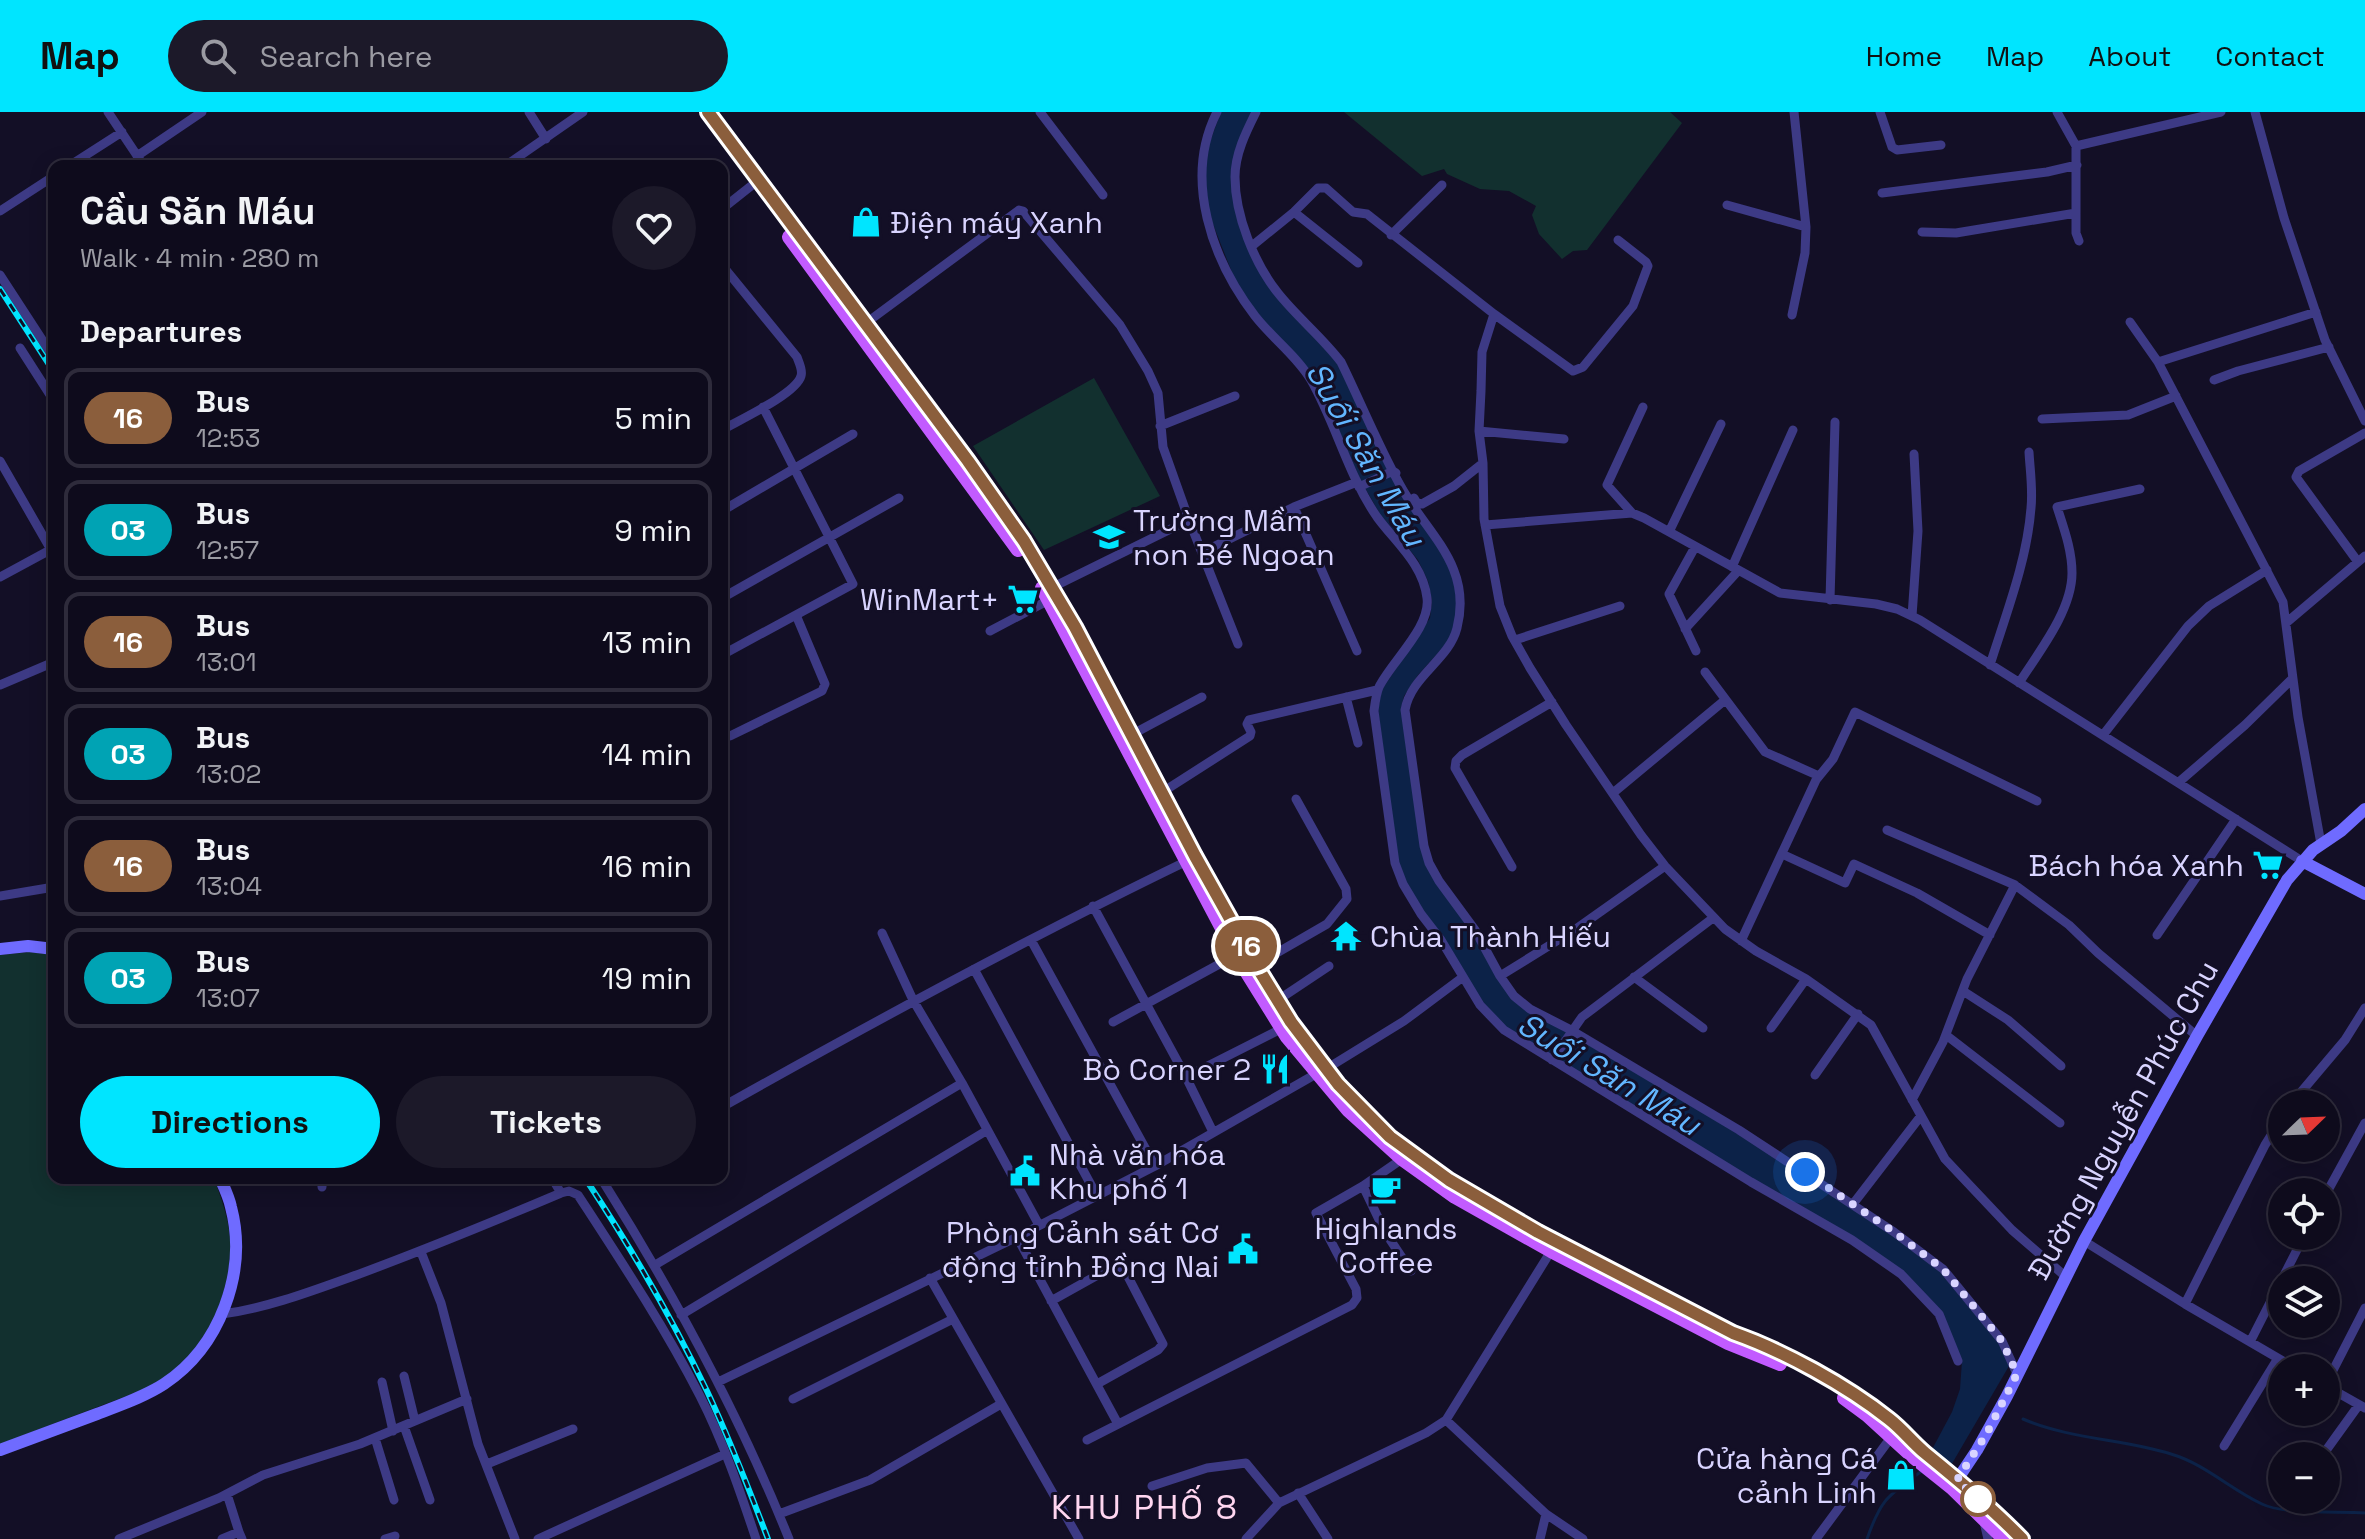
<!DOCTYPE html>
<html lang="en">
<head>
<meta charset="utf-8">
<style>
	body { margin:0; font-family:"Space Grotesk",sans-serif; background:#1c1929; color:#f1f3f6; height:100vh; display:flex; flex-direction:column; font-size:30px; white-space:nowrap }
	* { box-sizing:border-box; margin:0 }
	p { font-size:26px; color:#9b9ba3 }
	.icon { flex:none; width:44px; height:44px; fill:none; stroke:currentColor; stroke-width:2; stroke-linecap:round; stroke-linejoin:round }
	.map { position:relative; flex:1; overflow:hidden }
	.drawer { position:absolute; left:48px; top:48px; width:680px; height:1024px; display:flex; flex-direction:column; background:#0e0b1c; border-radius:16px; box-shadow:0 4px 20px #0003,0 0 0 2px #2e2b3b }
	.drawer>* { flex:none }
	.badge { padding:0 16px; border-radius:26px; font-size:28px; line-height:52px }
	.needle { width:52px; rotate:67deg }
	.tools { position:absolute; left:2268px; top:978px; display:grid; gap:16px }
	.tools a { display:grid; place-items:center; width:72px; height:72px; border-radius:50%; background:#0e0b1c; box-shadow:0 4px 20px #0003,0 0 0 2px #2e2b3b; font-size:40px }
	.you { position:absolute; width:40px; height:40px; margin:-20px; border:6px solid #fff; border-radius:50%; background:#1a73e8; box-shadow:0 0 0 12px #1a73e833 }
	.map>.badge { position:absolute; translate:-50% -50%; box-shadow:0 0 0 4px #fff }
	h2 { padding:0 32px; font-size:30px; line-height:72px }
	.round { display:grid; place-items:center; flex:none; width:84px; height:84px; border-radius:42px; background:#1c1929 }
	.headline { display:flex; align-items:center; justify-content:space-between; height:136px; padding:0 32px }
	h1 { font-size:38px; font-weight:700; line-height:60px }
	.action { display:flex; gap:16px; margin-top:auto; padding:16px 32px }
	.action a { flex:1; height:92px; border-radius:48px; background:#00e5ff; color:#111; font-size:32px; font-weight:700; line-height:92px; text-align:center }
	.action a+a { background:#1c1929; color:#f1f3f6 }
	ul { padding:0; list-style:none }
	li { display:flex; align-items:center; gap:24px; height:100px; margin:0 16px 12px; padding:0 16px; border:4px solid #2e2b3b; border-radius:16px }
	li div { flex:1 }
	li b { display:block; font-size:30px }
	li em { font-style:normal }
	li .badge { min-width:88px; font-weight:700; text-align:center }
	header { display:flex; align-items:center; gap:48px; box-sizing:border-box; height:112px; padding:0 40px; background:#00e5ff; color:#111 }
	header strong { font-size:38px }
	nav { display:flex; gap:44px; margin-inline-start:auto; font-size:28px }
	.search { width:560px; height:72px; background:#1c1929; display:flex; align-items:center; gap:20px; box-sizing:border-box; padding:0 28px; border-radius:44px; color:#9b9ba3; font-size:30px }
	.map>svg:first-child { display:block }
</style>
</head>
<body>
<header>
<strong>Map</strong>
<div class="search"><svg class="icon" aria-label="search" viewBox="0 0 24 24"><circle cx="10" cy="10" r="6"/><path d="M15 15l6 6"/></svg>Search here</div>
<nav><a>Home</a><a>Map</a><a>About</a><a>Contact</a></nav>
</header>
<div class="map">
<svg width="2365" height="1427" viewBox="0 0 2365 1427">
	<rect width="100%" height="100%" fill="#130f26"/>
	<path fill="#12302f" d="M1344,0H1670L1682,11L1587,138L1573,139L1562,147L1539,122L1532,103L1536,94L1509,79L1480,77L1447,62L1444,57L1422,64Z
		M1094,266L1160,384L1044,438L973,334Z
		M30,840L54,843V1066H214C221,1086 228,1104 230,1125C233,1179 207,1239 160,1268C139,1281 115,1288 92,1297C61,1309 31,1320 0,1332V843Z"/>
	<path fill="#0c2248" d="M1221,0H1252L1231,63L1265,170L1338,252L1440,436L1455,470L1457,498L1453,518L1447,531L1418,563L1404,584L1401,597L1421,737L1511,887L1739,1022L1892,1123L1940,1160L1998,1230L2009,1254L1950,1355L1937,1371L1920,1360L1952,1300L1960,1277L1962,1249L1942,1200L1903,1159L1507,916L1483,891L1406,771L1398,750L1378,599L1381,579L1430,506L1432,489L1428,469L1418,448L1380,402L1361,369L1321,279L1260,204L1237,173L1209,102L1205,66L1208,35Z"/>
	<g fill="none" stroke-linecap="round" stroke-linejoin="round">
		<path stroke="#0c2248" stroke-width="3" d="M2023,1307C2069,1327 2122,1327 2171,1342C2205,1352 2230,1377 2262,1392C2285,1403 2337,1399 2365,1401
			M1867,1427C1882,1384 1889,1384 1923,1358"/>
		<path stroke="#3d3a85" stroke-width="9" d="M108,0L144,54
			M529,0L546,27
			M1040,0L1103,83
			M1217,0C1183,67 1212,148 1255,204C1272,226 1297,244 1311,268C1336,312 1348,363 1377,405C1396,431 1423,452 1427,486C1431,515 1392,549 1379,575C1376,582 1375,591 1374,599L1395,751L1403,772L1421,802L1441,828L1480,893L1504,918L1751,1070L1852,1128L1901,1162L1939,1202L1958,1249
			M1256,0C1246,20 1235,42 1235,65C1235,103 1254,151 1278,181C1297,205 1322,225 1341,250C1361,291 1378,333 1400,373C1426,421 1473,453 1457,516C1449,548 1411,564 1405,598L1424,734L1429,751L1439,769L1475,818L1500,864L1514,884L1530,897L1571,918L1739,1018L1894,1120L1943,1157L2002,1229L2017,1262
			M1880,0L1892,35L1897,38L1941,33
			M2057,0L2076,34V121L2079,129
			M2255,0L2284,106L2325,228L2365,309
			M2076,34L2221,0
			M137,44L202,0
			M69,54L122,20
			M505,54L583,0
			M1882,81L2047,60L2077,53
			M1727,93L1806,115
			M722,97L751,74
			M0,99L54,64
			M1294,100L1358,151
			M1922,120L1956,121L2076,101
			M1391,123L1442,73
			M1252,134L1294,100L1318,76H1326L1353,100L1367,102L1494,202L1573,259L1583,255L1633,194L1648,154L1646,150L1618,128
			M722,153L797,245C799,251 803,258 801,264C796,282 739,308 722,318
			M0,163L54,246
			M1494,202L1482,240L1481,279L1479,319L1483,351L1484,407L1500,494L1512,524L1530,556L1566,613L1641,723L1665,754L1725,817L1756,839L1806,867L1871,913L1945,1047L2012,1118L2065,1164
			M1792,203L1805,141L1806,115L1794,0
			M2130,210L2158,250L2283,490L2298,605L2321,732
			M866,211L1019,98L1023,99L1120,213L1148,259L1158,281L1163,335L1189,408L1053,475
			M20,236L54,289
			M2158,250L2316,200
			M2214,268L2238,259L2329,235
			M2042,307L2128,303L2176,284
			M1160,314L1235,284
			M1479,319L1564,327
			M0,349L54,443
			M1359,375L1393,359L1396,361
			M1414,386L1417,391L1422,392L1454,374L1483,351
			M1294,395L1357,539
			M722,399L853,322
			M1632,401L1607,373L1643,295
			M1189,408L1238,532
			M1485,413L1632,401L1644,406L1780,481L1876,492L1897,497L1920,508L2302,749
			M1669,420L1721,312
			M1695,435L1669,482L1696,539
			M1203,440L1294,395L1357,370
			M2358,450L2296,365L2299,359L2365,321
			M1732,455L1793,318
			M0,465L50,438
			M722,486L899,386
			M1830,488L1835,310
			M1912,504L1918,419L1914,342
			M2286,511L2365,444
			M1685,517L1738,459
			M990,519L1049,488
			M1515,528L1620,494
			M722,543L853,472L763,295
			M1990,553C2006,502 2027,449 2031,396C2033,377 2030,358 2029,340
			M1705,560L1765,640L1819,664
			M2019,571C2038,541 2072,499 2072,461C2072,438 2064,417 2057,395L2140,377
			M0,573L54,550
			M1346,585L1358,631
			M1131,623L1202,585
			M2103,623L2188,514L2209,494L2267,458
			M730,624L822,579L825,572L796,503
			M2179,670L2245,613L2293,566
			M1161,681L1250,624L1251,620L1247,612L1249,608L1377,578
			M1613,681L1725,588
			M1887,718L2015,773L2069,813L2098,841L2197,924
			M1782,742L1845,771L1854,752L1917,781L1990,823
			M1512,755L1455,656L1456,649L1462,643L1552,590
			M0,784L54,775
			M1093,794L1186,965L1213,1020
			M882,821L913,888L962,971L1039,1113
			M2157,823L2236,707
			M1031,828L1155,1054
			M1741,829L1816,668L1833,647L1855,600L2037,689
			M1256,853L1327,812L1347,787L1346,777L1296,687
			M974,857L1097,1084
			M1500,864L1576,817L1665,754
			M1634,865L1703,916
			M1963,879L2008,908L2061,954
			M1278,888L1329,854
			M1113,910L1236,843
			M1771,916L1806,867
			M1946,923L2060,1011
			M1552,948L1582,905L1713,806
			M1326,957L1404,909L1463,865
			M1815,963L1858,902
			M1186,965L1281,917
			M1912,988L1943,930L1967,867L2015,773
			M2291,992L2345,928L2365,896
			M722,995C875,909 1028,826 1185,750
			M322,1066V1075
			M552,1066L561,1081
			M610,1066L604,1071C675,1184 739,1302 789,1427
			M1363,1074L1385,1120L1411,1159
			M2326,1082L2365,1011
			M1853,1092L1920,1005
			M1017,1125L1118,1312
			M2084,1129L2185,1192L2295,1256
			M421,1140L441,1191L478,1332L515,1427
			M655,1153L962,971
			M930,1166L1079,1427
			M1051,1189L1112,1155H1119L1124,1157L1163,1232L1158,1238L1097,1272
			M2185,1192L2265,1033L2282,1006
			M222,1202C269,1196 317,1177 362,1161C429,1136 495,1109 561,1081L569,1079L578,1083C621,1149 664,1214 700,1284C723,1329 740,1379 756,1427
			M681,1203L986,1019
			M2250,1230L2304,1124
			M404,1264L415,1309
			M382,1270L393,1319
			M718,1270L1017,1125L1155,1054L1316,962
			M2326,1272L2365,1196
			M2326,1274L2365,1296
			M793,1287L953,1207
			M1446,1308L1546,1402L1583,1427
			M404,1314L430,1388
			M375,1326L394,1388
			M1087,1328L1352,1193L1357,1186L1356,1177L1316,1101L1363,1074L1402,1047
			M2224,1334L2278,1246
			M2322,1344L2358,1294
			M487,1352L573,1317
			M1152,1374L1207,1356L1246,1351L1279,1391
			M1298,1381L1328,1427
			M227,1382L239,1420
			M779,1402L870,1368L1001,1292
			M1984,1410L1988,1427
			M119,1427L219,1386L263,1363L360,1332L467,1287
			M222,1427L239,1420L242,1427
			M385,1427L395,1424
			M538,1427L725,1342
			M1246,1427L1279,1391L1426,1321L1446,1308L1551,1139
			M1540,1427L1546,1402
			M1816,1427L1892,1324"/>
		<path stroke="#6f6bff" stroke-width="12" d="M2302,749L2365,782
			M0,837L28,834L54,837
			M0,1338C32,1326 65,1314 97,1302C120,1293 144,1285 164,1272C220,1235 248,1160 231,1095C229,1085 224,1075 220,1066
			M1957,1368L1977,1338L2007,1284L2084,1129L2197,924L2287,768L2313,738L2341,719L2365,697"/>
		<path stroke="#c25bff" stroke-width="14" d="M708,0C777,92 845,184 914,276C962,342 1013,407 1054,478C1116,584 1168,695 1228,803C1272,882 1318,959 1385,1021C1428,1059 1479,1088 1529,1115C1596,1151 1665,1185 1733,1221C1784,1239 1847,1273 1889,1307C1904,1318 1915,1333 1930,1345C1961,1371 1993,1398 2022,1427
			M789,125L1018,438
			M1042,476L1236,843L1287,925L1348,998L1402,1047L1455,1085L1551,1139L1728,1231L1780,1252
			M1844,1286L1867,1303L1912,1344L1952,1376L2004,1427"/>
		<g stroke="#00e5ff" stroke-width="6">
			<path id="rail" d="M0,177L54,260
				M585,1066C630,1134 672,1206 707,1279C730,1328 749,1377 768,1427"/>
		</g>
		<use href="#rail" stroke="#130f26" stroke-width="3" stroke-dasharray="9" stroke-linecap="butt"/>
	</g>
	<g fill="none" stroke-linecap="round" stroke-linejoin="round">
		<g stroke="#fff" stroke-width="18">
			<path id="line" d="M708,0L968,349L1024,429L1075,515L1195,744L1256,853L1291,910L1338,972L1390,1025L1449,1068L1538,1120L1733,1221C1784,1239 1846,1273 1889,1307C1902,1317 1912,1330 1925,1341C1958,1368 1992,1396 2022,1427"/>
		</g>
		<use href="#line" stroke="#8b5e3c" stroke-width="12"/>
		<path stroke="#d9d4ff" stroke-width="8" stroke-dasharray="0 14.4" d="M1805,1060L1894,1120L1943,1157L2002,1229L2017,1262L1987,1321L1957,1368L1978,1387"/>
	</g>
	<defs>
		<g id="shop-bare" transform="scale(2.4)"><path d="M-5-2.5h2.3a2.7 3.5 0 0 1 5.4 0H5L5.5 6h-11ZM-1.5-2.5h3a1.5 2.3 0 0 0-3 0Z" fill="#00e5ff" stroke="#130f26" stroke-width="2.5" paint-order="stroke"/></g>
		<g id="school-bare" transform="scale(2.4)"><path d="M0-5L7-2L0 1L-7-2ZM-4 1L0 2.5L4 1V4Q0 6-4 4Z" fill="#00e5ff" stroke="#130f26" stroke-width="2.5" paint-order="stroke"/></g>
		<g id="supermarket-bare" transform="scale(2.4)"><path d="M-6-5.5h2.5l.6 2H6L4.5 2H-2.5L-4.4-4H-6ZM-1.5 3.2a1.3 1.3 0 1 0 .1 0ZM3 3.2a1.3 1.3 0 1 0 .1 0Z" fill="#00e5ff" stroke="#130f26" stroke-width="2.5" paint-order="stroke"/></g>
		<g id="temple-bare" transform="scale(2.4)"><path d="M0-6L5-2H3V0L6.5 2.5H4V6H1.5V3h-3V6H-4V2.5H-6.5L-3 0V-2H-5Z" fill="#00e5ff" stroke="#130f26" stroke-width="2.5" paint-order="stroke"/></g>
		<g id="restaurant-bare" transform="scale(2.4)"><path d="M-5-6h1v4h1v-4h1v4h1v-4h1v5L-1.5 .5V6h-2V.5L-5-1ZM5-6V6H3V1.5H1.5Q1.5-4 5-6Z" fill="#00e5ff" stroke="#130f26" stroke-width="2.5" paint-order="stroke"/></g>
		<g id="civic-bare" transform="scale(2.4)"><path d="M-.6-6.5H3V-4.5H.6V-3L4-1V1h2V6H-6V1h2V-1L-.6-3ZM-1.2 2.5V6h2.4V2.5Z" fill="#00e5ff" stroke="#130f26" stroke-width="2.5" paint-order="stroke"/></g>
		<g id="cafe-bare" transform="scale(2.4)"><path d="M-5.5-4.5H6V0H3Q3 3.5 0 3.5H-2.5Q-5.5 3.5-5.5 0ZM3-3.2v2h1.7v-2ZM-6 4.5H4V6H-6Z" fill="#00e5ff" stroke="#130f26" stroke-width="2.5" paint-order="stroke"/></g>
	</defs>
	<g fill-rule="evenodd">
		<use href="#shop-bare" x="866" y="110"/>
		<use href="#school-bare" x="1109" y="425"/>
		<use href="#supermarket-bare" x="1023" y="487"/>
		<use href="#supermarket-bare" x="2268" y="753"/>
		<use href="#temple-bare" x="1346" y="824"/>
		<use href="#restaurant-bare" x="1275" y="957"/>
		<use href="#civic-bare" x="1025" y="1059"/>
		<use href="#cafe-bare" x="1386" y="1077"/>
		<use href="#civic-bare" x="1243" y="1137"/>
		<use href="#shop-bare" x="1901" y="1363"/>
	</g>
	<circle fill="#fff" stroke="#8b5e3c" stroke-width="4" cx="1978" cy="1387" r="16"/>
	<g text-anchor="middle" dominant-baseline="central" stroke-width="6" stroke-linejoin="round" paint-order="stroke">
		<g font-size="30" fill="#d9d4ff" stroke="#130f26" text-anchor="end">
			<text x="890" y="110" text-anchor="start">Điện máy Xanh</text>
			<text x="1133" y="408" text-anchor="start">Trường Mầm<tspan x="1133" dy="34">non Bé Ngoan</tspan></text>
			<text x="999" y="487">WinMart+</text>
			<text x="2244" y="753">Bách hóa Xanh</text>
			<text x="1370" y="824" text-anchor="start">Chùa Thành Hiếu</text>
			<text x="1251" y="957">Bò Corner 2</text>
			<text x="1049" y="1042" text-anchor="start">Nhà văn hóa<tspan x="1049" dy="34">Khu phố 1</tspan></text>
			<text x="1386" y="1116" text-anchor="middle">Highlands<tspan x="1386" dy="34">Coffee</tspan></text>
			<text x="1219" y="1120">Phòng Cảnh sát Cơ<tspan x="1219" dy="34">động tỉnh Đồng Nai</tspan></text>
			<text x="1877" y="1346">Cửa hàng Cá<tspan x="1877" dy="34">cảnh Linh</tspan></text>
		</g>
		<g font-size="30" fill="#d9d4ff" stroke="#130f26">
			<text transform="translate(2123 1008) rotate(-61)">Đường Nguyễn Phúc Chu</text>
		</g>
		<g font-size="32" font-style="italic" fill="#62b6ff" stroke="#130f26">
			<text transform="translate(1366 342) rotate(60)">Suối Săn Máu</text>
			<text transform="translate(1609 962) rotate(31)">Suối Săn Máu</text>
		</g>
		<g font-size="34" letter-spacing="2" fill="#ffd6f0" stroke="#130f26">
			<text x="1145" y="1395">KHU PHỐ 8</text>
		</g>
	</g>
</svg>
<div class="tools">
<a><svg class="needle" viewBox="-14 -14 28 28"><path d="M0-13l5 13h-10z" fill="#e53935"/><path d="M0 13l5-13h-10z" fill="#9b9ba3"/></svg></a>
<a><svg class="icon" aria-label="locate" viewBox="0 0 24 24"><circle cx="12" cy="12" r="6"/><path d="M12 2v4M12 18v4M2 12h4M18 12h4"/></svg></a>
<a><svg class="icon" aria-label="layers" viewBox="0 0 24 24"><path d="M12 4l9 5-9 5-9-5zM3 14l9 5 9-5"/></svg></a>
<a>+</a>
<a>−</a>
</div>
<div class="you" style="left:1805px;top:1060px"></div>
<b class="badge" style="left:1246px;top:834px;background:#8b5e3c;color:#fff">16</b>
<section class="drawer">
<div class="headline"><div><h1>Cầu Săn Máu</h1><p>Walk · 4 min · 280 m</p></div><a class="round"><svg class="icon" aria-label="heart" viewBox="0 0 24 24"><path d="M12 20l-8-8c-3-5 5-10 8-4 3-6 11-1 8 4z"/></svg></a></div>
<h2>Departures</h2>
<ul>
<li><span class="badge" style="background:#8b5e3c;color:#fff">16</span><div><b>Bus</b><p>12:53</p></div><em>5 min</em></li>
<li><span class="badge" style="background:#00a3b4;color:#fff">03</span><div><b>Bus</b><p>12:57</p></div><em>9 min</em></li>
<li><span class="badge" style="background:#8b5e3c;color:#fff">16</span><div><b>Bus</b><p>13:01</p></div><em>13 min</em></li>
<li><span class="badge" style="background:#00a3b4;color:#fff">03</span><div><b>Bus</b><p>13:02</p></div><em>14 min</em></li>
<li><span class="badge" style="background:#8b5e3c;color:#fff">16</span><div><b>Bus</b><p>13:04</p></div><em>16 min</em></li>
<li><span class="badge" style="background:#00a3b4;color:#fff">03</span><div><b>Bus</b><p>13:07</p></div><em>19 min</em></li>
</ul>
<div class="action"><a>Directions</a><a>Tickets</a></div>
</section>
</div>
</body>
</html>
